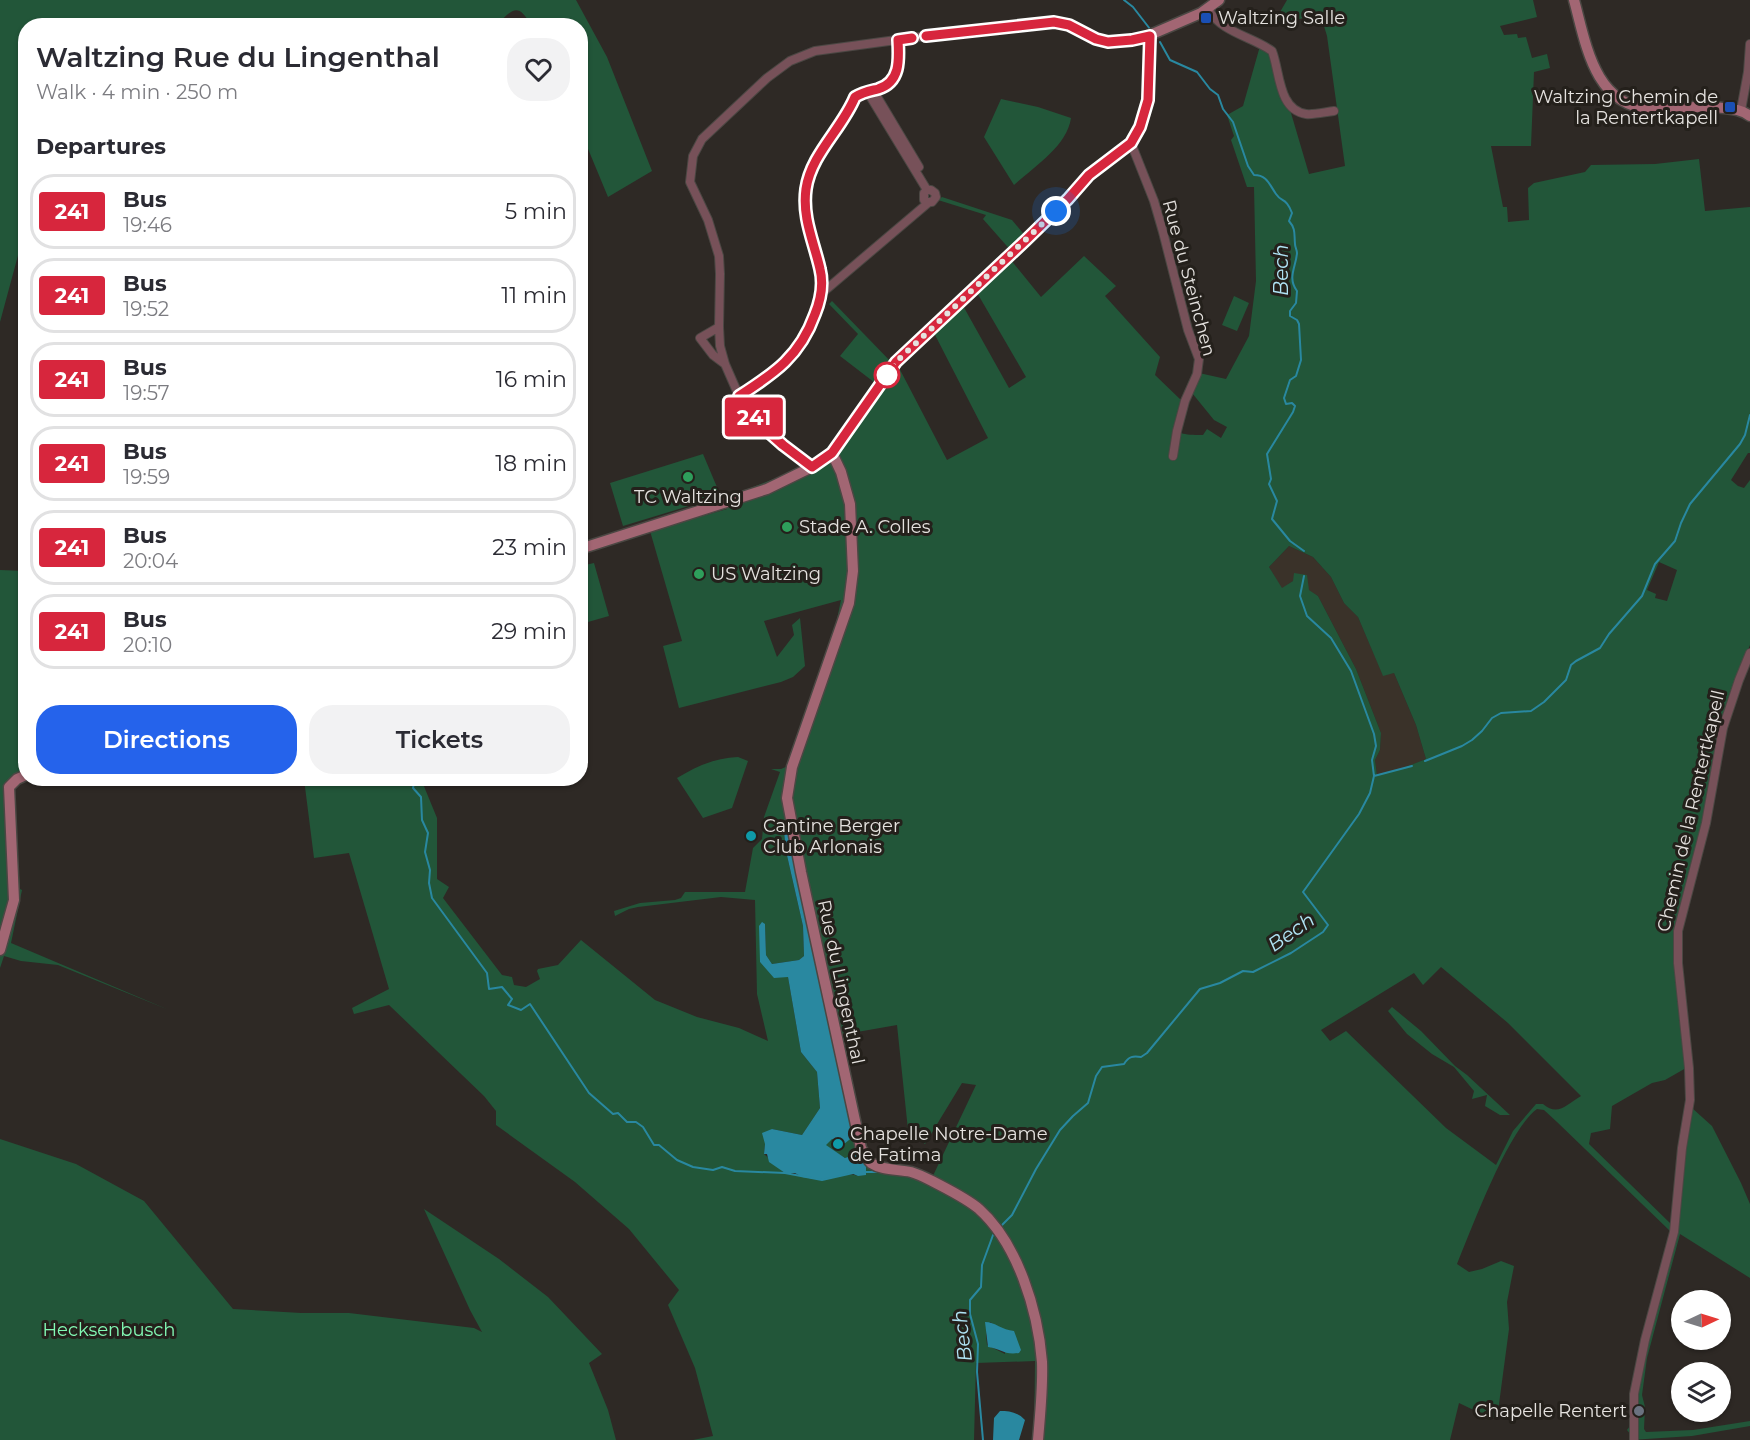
<!DOCTYPE html>
<html lang="en">
<head>
<meta charset="utf-8">
<style>
	body { margin:0; font-family:Montserrat,sans-serif; background:#f2f2f3; color:#2b2b33; height:100vh; display:flex; flex-direction:column; font-size:22px; white-space:nowrap }
	* { box-sizing:border-box; margin:0 }
	p { font-size:20px; color:#7c7c81 }
	.icon { flex:none; width:33px; height:33px; fill:none; stroke:currentColor; stroke-width:2; stroke-linecap:round; stroke-linejoin:round }
	.map { position:relative; flex:1; overflow:hidden }
	.details { position:absolute; left:18px; top:18px; width:570px; height:768px; display:flex; flex-direction:column; background:#fff; border-radius:24px; box-shadow:0 2px 4px #0004 }
	.details>* { flex:none }
	.badge { padding:0 12px; border-radius:4px; font-size:21px; line-height:39px }
	.needle { width:39px; rotate:86deg }
	.fabs { position:absolute; left:1671px; top:1290px; display:grid; gap:12px }
	.fabs a { display:grid; place-items:center; width:60px; height:60px; border-radius:50%; background:#fff; box-shadow:0 2px 4px #0004; font-size:30px }
	.you { position:absolute; width:30px; height:30px; margin:-15px; border:4px solid #fff; border-radius:50%; background:#1a73e8; box-shadow:0 0 0 9px #1a73e833 }
	.map>.badge { position:absolute; translate:-50% -50%; box-shadow:0 0 0 3px #fff }
	h2 { padding:0 18px; font-size:22px; line-height:54px }
	.round { display:grid; place-items:center; flex:none; width:63px; height:63px; border-radius:24px; background:#f2f2f3 }
	.headline { display:flex; align-items:center; justify-content:space-between; height:102px; padding:0 18px }
	h1 { font-size:28px; font-weight:600; line-height:45px }
	.button { display:flex; gap:12px; margin-top:auto; padding:12px 18px }
	.button a { flex:1; height:69px; border-radius:24px; background:#2563eb; color:#fff; font-size:24px; font-weight:600; line-height:69px; text-align:center }
	.button a+a { background:#f2f2f3; color:#2b2b33 }
	ul { padding:0; list-style:none }
	li { display:flex; align-items:center; gap:18px; height:75px; margin:0 12px 9px; padding:0 6px; border:3px solid #e1e1e2; border-radius:24px }
	li div { flex:1 }
	li b { display:block; font-size:22px }
	li em { font-style:normal }
	li .badge { min-width:66px; font-weight:700; text-align:center }
	.map>svg:first-child { display:block }
</style>
</head>
<body>
<div class="map">
<svg width="1750" height="1440" viewBox="0 0 1750 1440">
	<rect width="100%" height="100%" fill="#2e2925"/>
	<path fill="#3a3229" d="M1289,546L1313,557L1331,577L1344,603L1358,617L1383,675L1394,673L1416,725L1426,759L1404,768L1377,775L1375,760L1380,750L1381,733L1356,669L1318,596L1293,581L1282,589L1269,567Z"/>
	<path fill="#225639" fill-rule="evenodd" d="M0,0H576L607,57L652,171L608,197L581,132L580,26L531,25C517,0 512,11 495,26H26V152L19,153L20,248L0,322Z
		M1287,0H1533L1537,17L1500,26L1504,35L1517,34L1518,38L1526,37L1532,58L1547,54L1550,68L1534,72L1531,146H1491L1503,207H1507L1508,222L1529,220L1528,188L1534,183L1585,172L1591,165L1655,164L1699,159L1705,211L1750,207V453H1748L1731,480L1738,486L1744,488L1750,480V645L1736,679L1721,728L1712,765L1719,768L1681,930C1677,990 1695,1048 1692,1108L1712,1126L1741,1183L1750,1204V1278L1680,1234L1647,1358L1642,1395L1645,1407L1644,1429L1646,1432L1693,1430L1750,1421V1426L1692,1436L1631,1440V1435L1627,1430L1630,1426L1632,1393L1670,1236L1669,1230L1557,1122L1544,1110L1537,1109C1508,1130 1472,1228 1457,1264L1469,1272L1482,1269L1501,1261L1514,1266L1507,1302L1509,1329L1497,1419L1484,1415L1459,1403L1450,1440H1034L1035,1361L976,1363L974,1440H693L713,1436L695,1368L668,1305L679,1290L629,1229L575,1182L496,1125V1111L484,1096L389,1005L354,1014L352,1008L389,989L349,853L314,858L304,779H421L437,818V879L449,887L443,898L502,975L512,977L514,985L526,987L540,979L537,971L538,969L558,965L581,940L655,1000L697,1017L739,1028L768,1041L757,994L755,900L721,897L638,907L629,909L615,916L614,911L640,903L675,900L681,898L685,892H745L753,848L762,839L764,817L780,772L771,769H781L788,766L834,633L841,600L764,621L777,657L794,635L792,625L800,618L805,666L793,677L781,682L679,708L663,646L682,641L650,531L727,509L722,500L716,501L715,498L623,526L610,483L703,454L722,499L823,460L879,386L840,356L858,334L829,304L832,301L894,365L896,362L947,460L988,438L933,331L962,304L1009,388L1026,377L976,291L1010,259L1041,297L1084,256L1116,286L1105,296L1160,357L1155,375L1182,401C1173,430 1169,435 1203,435L1207,429L1221,438L1227,427L1214,420L1192,393L1199,373L1226,379L1249,336L1256,281L1254,187H1247L1231,140L1234,136L1227,115L1243,106L1260,46L1269,52L1274,61L1279,92L1291,113L1309,174L1345,166L1327,36L1320,13L1283,24L1276,19ZM1289,546L1313,557L1331,577L1344,603L1358,617L1383,676L1394,673L1416,725L1426,759L1403,768L1377,775L1375,760L1380,750L1381,733L1356,669L1318,596L1309,590L1307,575L1294,573L1293,581L1282,588L1269,567ZM1659,562L1677,570L1667,601L1655,598L1656,594L1647,590ZM783,822L854,1136L831,1139L825,1145L845,1158L858,1176C844,1171 833,1180 819,1179C807,1179 797,1173 785,1173L764,1154L765,1144L772,1129L802,1135L820,1108L817,1072L801,1052L788,977L760,962L765,924L766,955L772,964L799,960L804,956L803,926L786,851ZM1441,967L1508,1023L1581,1096C1567,1104 1558,1117 1543,1104H1536L1513,1131L1496,1165L1446,1128L1346,1031L1330,1041L1321,1030L1414,973L1423,985ZM897,1025L908,1130L925,1144L962,1083L976,1085L931,1180L872,1163L861,1138L840,1035ZM1686,1068L1688,1092L1678,1145L1671,1224L1589,1144L1591,1133L1610,1129L1612,1106L1652,1083L1665,1080ZM990,1322L1004,1331L1005,1354L987,1345L986,1335Z
		M1001,99L1038,107L1071,118C1067,146 1035,166 1014,185L984,137Z
		M942,197L1012,220L1028,239L1013,253L983,219L986,215L938,200Z
		M1234,296L1249,303L1237,331L1222,325Z
		M594,563L609,616L581,624V566Z
		M0,570L26,571V778L18,784L13,792L20,889L22,890L11,943L169,1010L58,965L21,961L4,956L0,968Z
		M738,757L748,761L732,808L703,818L677,778C697,766 715,758 738,757Z
		M1392,1007L1421,1031L1455,1066L1467,1075L1510,1115H1500L1485,1106L1487,1095L1472,1099L1474,1091L1454,1067L1432,1054L1407,1034L1388,1011Z
		M0,1139L76,1164L144,1201L233,1309L301,1313H349L474,1328L482,1332L470,1310L424,1209L499,1259L548,1297L602,1354L589,1363L608,1410L616,1440H0Z"/>
	<path fill="#2988a0" d="M788,821L854,1136L844,1144L832,1139L826,1145L845,1158L858,1154L866,1165V1175L858,1176L851,1173L822,1180L802,1177L795,1173H785L769,1162L767,1154H764L765,1144L762,1133L772,1129L802,1135L820,1108L817,1072L801,1052L788,977L774,978L760,962L759,926L762,922L765,924L766,955L772,964L799,960L804,956L803,926L786,851L783,822Z
		M985,1322C995,1322 1002,1330 1014,1331L1021,1350L1019,1353C1003,1355 1002,1349 988,1347Z
		M1000,1411C1009,1411 1018,1412 1025,1420L1019,1440H993L994,1418Z"/>
	<g fill="none" stroke-linecap="round" stroke-linejoin="round">
		<path stroke="#2988a0" stroke-width="2" d="M1124,0L1133,7L1150,29
			M1160,42L1170,60L1197,72L1210,89L1218,95L1223,109L1233,122L1248,166L1254,175C1267,175 1269,184 1276,194C1282,203 1286,197 1292,213L1289,221C1296,229 1294,234 1295,244C1295,247 1297,250 1297,253C1296,267 1287,278 1297,291L1296,303L1290,311V316L1297,320L1299,324L1301,360L1296,376L1290,380L1284,398L1286,404L1292,403L1295,406L1293,412L1267,454L1271,479L1269,484L1277,501L1272,519L1290,541L1304,551
			M1425,761L1462,746L1472,740L1482,731L1492,718L1501,713L1531,711L1544,702L1566,680L1571,665L1576,661L1600,648L1609,634L1642,596L1655,564L1675,541L1681,523L1690,504L1740,444L1745,435L1750,415
			M1374,776L1412,766
			M415,778L413,788L421,797L422,820L428,833L425,852L430,870L429,883L432,898L487,973L489,989L502,987L512,999L508,1005L521,1010L530,1004L589,1093L613,1114L618,1113L627,1122H636L643,1127L654,1145H659L677,1160L693,1167L713,1170L722,1167L735,1171L785,1173L822,1180L853,1173
			M862,1172H880
			M1001,1226L1012,1215L1036,1169L1060,1130L1073,1116L1088,1103L1096,1076L1102,1067L1124,1064C1129,1056 1133,1056 1141,1057L1147,1053L1200,989L1220,983L1243,971L1253,972L1291,953L1323,932L1328,925L1303,892L1359,814L1370,793L1374,776L1372,760L1376,746L1374,734L1351,671L1331,638L1307,616L1300,596L1304,576
			M983,1440L977,1372L978,1344L970,1314V1300L981,1287L982,1265L993,1235"/>
		<g stroke="#4b4743" stroke-width="10">
			<path id="street" d="M1208,9C1222,33 1251,36 1272,51C1280,71 1278,110 1306,114C1314,115 1325,112 1334,111
				M873,90L919,167
				M867,91L927,190H931L935,193L936,197L932,202H926L924,200V193L927,190
				M1741,110L1748,72L1750,44
				M1131,143L1154,201L1163,232L1188,330L1199,359L1197,374L1185,401L1177,431L1173,456
				M822,293L928,203
				M719,327L700,338L713,355L725,364
				M739,396C783,369 819,338 822,282C819,259 808,238 805,215C798,167 839,137 855,97C863,92 870,91 878,89C901,82 899,59 898,40
				M812,467L783,445L758,423L739,396L725,364L720,346L719,327L720,274L719,256L708,220L690,182L693,156L702,139L767,78L790,61L815,51L926,36L1054,23L1069,25L1096,39L1108,42L1132,40L1150,35
				M1634,1440V1394L1645,1340L1674,1232L1682,1148L1690,1100L1689,1068L1678,963V931L1706,823L1723,728L1739,680L1750,653"/>
		</g>
		<g stroke="#4b4743" stroke-width="13">
			<path id="secondary" d="M1574,0C1586,44 1594,105 1650,109C1671,111 1693,105 1715,107C1727,109 1740,108 1750,116
				M832,453L841,472L850,504L853,571L849,603L792,767L787,798L801,872L861,1148C864,1153 867,1159 871,1163C883,1171 898,1169 911,1172C918,1174 926,1178 932,1181C947,1189 966,1198 979,1209C1018,1244 1038,1311 1042,1362C1043,1388 1040,1415 1038,1440
				M580,549L767,489L812,467L832,453L896,362L1026,240L1068,199L1089,175L1131,143L1140,127L1148,100L1150,35L1201,13L1219,0
				M0,950L14,900L9,787L17,779L26,775"/>
		</g>
		<use href="#street" stroke="#775159" stroke-width="8"/>
		<use href="#secondary" stroke="#a26673" stroke-width="10"/>
	</g>
	<g fill="none" stroke-linecap="round" stroke-linejoin="round">
		<g stroke="#fff" stroke-width="14">
			<path id="line" d="M912,38L898,40C899,59 901,82 878,89C870,91 863,92 855,97C842,129 811,154 806,189C802,218 814,242 820,269C824,285 821,299 815,314C800,356 775,373 739,396L758,423L783,445L812,467L832,453L896,362L1026,240L1068,199L1089,175L1131,143L1140,127L1148,100L1150,36L1132,40L1108,42L1096,39L1069,25L1054,22L926,36"/>
		</g>
		<use href="#line" stroke="#d7263d" stroke-width="9"/>
		<path stroke="#e5e2df" stroke-width="6" stroke-dasharray="0 10.8" d="M887,375L896,362L1056,211"/>
	</g>
	<g fill="#1a4fb4" stroke="#24201b" stroke-width="2">
		<rect x="1200" y="12" width="12" height="12" rx="3"/>
		<rect x="1724" y="101" width="12" height="12" rx="3"/>
	</g>
	<circle fill="#fff" stroke="#d7263d" stroke-width="3" cx="887" cy="375" r="12"/>
	<g fill="#2e9e5b" stroke="#24201b" stroke-width="2">
		<circle cx="688" cy="477" r="6"/>
		<circle cx="787" cy="527" r="6"/>
		<circle cx="699" cy="574" r="6"/>
	</g>
	<g fill="#0f9aa8" stroke="#24201b" stroke-width="2">
		<circle cx="751" cy="836" r="6"/>
		<circle cx="838" cy="1144" r="6"/>
	</g>
	<circle fill="#6b7280" stroke="#24201b" stroke-width="2" cx="1639" cy="1411" r="6"/>
	<g text-anchor="middle" dominant-baseline="central" stroke-width="6" stroke-linejoin="round" paint-order="stroke">
		<g font-size="18" fill="#e5e2df" stroke="#24201b" text-anchor="start">
			<text x="1218" y="18">Waltzing Salle</text>
			<text x="1718" y="97" text-anchor="end">Waltzing Chemin de<tspan x="1718" dy="21">la Rentertkapell</tspan></text>
			<text x="688" y="497" text-anchor="middle">TC Waltzing</text>
			<text x="799" y="527">Stade A. Colles</text>
			<text x="711" y="574">US Waltzing</text>
			<text x="763" y="826">Cantine Berger<tspan x="763" dy="21">Club Arlonais</tspan></text>
			<text x="850" y="1134">Chapelle Notre-Dame<tspan x="850" dy="21">de Fatima</tspan></text>
			<text x="1627" y="1411" text-anchor="end">Chapelle Rentert</text>
		</g>
		<g font-size="18" fill="#e5e2df" stroke="#24201b">
			<text transform="translate(1189 278) rotate(75)">Rue du Steinchen</text>
			<text transform="translate(1691 811) rotate(-77)">Chemin de la Rentertkapell</text>
			<text transform="translate(841 982) rotate(78)">Rue du Lingenthal</text>
		</g>
		<g font-size="18" fill="#82f9b4" stroke="#24201b">
			<text x="109" y="1330">Hecksenbusch</text>
		</g>
		<g font-size="20" font-style="italic" fill="#b0e4f5" stroke="#24201b">
			<text transform="translate(1281 270) rotate(-90)">Bech</text>
			<text transform="translate(1291 932) rotate(-35)">Bech</text>
			<text transform="translate(962 1336) rotate(-97)">Bech</text>
		</g>
	</g>
</svg>
<div class="fabs">
<a><svg class="needle" viewBox="-14 -14 28 28"><path d="M0-13l5 13h-10z" fill="#e53935"/><path d="M0 13l5-13h-10z" fill="#7c7c81"/></svg></a>
<a><svg class="icon" aria-label="layers" viewBox="0 0 24 24"><path d="M12 4l9 5-9 5-9-5zM3 14l9 5 9-5"/></svg></a>
</div>
<div class="you" style="left:1056px;top:211px"></div>
<b class="badge" style="left:754px;top:417px;background:#d7263d;color:#fff">241</b>
<section class="details">
<div class="headline"><div><h1>Waltzing Rue du Lingenthal</h1><p>Walk · 4 min · 250 m</p></div><a class="round"><svg class="icon" aria-label="heart" viewBox="0 0 24 24"><path d="M12 20l-8-8c-3-5 5-10 8-4 3-6 11-1 8 4z"/></svg></a></div>
<h2>Departures</h2>
<ul>
<li><span class="badge" style="background:#d7263d;color:#fff">241</span><div><b>Bus</b><p>19:46</p></div><em>5 min</em></li>
<li><span class="badge" style="background:#d7263d;color:#fff">241</span><div><b>Bus</b><p>19:52</p></div><em>11 min</em></li>
<li><span class="badge" style="background:#d7263d;color:#fff">241</span><div><b>Bus</b><p>19:57</p></div><em>16 min</em></li>
<li><span class="badge" style="background:#d7263d;color:#fff">241</span><div><b>Bus</b><p>19:59</p></div><em>18 min</em></li>
<li><span class="badge" style="background:#d7263d;color:#fff">241</span><div><b>Bus</b><p>20:04</p></div><em>23 min</em></li>
<li><span class="badge" style="background:#d7263d;color:#fff">241</span><div><b>Bus</b><p>20:10</p></div><em>29 min</em></li>
</ul>
<div class="button"><a>Directions</a><a>Tickets</a></div>
</section>
</div>
</body>
</html>
